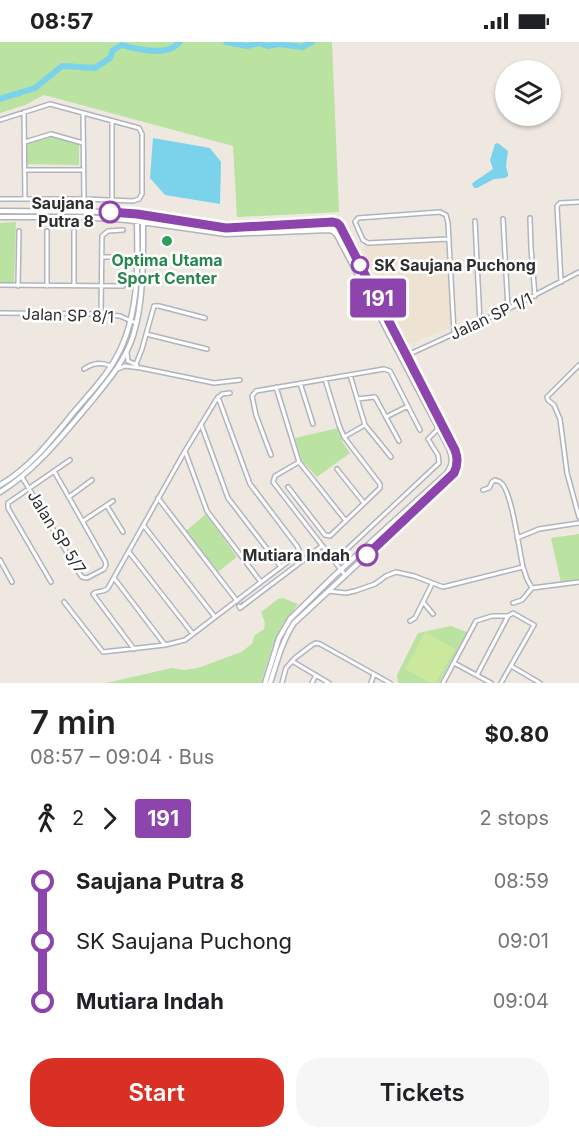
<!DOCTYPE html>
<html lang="en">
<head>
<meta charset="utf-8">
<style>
	body { margin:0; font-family:Inter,sans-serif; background:#f6f6f6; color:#202124; height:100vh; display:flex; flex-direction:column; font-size:22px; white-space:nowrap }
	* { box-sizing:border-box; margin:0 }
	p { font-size:20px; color:#757577 }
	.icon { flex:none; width:33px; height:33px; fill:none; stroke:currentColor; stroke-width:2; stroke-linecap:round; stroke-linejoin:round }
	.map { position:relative; height:641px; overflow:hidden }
	.panel { display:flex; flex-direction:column; background:#fff; flex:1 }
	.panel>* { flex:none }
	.badge { padding:0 12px; border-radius:4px; font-size:21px; line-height:39px }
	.controls { position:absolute; left:495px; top:18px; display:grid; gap:12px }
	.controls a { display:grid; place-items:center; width:66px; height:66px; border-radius:50%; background:#fff; box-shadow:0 2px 4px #0004; font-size:30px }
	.map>.badge { position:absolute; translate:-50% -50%; box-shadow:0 0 0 3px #fff }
	.legs { display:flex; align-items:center; gap:9px; height:66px; padding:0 30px; font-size:20px }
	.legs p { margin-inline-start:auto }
	.summary { display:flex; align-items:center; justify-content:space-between; height:102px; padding:0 30px }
	h1 { font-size:33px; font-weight:600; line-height:45px }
	.action { display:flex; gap:12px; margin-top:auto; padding:12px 30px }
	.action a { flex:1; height:69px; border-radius:24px; background:#d93025; color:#fff; font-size:24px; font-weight:600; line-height:69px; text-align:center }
	.action a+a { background:#f6f6f6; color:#202124 }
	ul { padding:0 30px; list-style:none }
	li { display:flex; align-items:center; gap:21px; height:60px; font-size:22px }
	li i { display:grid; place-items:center; width:9px; height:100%; margin:0 8px; background:currentColor }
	li i::after { content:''; width:15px; height:15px; margin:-8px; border:4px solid; border-radius:50%; background:#fff }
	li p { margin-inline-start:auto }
	li:first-child i { background:linear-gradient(#0000 50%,currentColor 0) }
	li:last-child i { background:linear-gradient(currentColor 50%,#0000 0) }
	.status { display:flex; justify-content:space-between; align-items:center; height:42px; padding:0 30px; background:#fff; direction:ltr }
	.status svg { height:16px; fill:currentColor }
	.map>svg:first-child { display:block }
</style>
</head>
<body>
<div class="status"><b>08:57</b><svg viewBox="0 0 49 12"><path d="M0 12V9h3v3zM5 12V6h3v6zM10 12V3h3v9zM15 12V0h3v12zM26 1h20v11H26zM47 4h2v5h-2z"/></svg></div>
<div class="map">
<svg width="579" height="641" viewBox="0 0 579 641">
	<rect width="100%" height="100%" fill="#eee8e1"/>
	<path fill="#eee3d2" d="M446,200L452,285L408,302L363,208L364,204Z"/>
	<path fill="#bae2a0" d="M0,0H332L339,170L237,175L233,104L44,53L25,63L0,71Z
		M49,93L79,101V123L25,122L26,101Z
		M16,180L14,241L0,240V181Z
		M338,386L343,401L350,411L317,435L302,419L295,396Z
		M206,472L237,515L218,530L186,489Z
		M579,492V538L561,541L551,496Z
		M283,556L298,562L279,588L272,606L261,641H106L172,626L184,628L198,626L241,610L252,602L254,594L264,587L265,581L261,570L278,557Z
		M451,584L467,590L439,641H398L397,633L418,591Z"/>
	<path fill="#cce89d" d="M425,590L455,607L436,641H431L405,627Z"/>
	<path fill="#7ad3ea" d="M153,96L210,106L221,120L220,162L165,153L150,136Z
		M498,101L508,109L506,124L508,132V134L505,136L494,137L477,146H474L472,142C474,139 488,131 493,127L490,118L495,102Z"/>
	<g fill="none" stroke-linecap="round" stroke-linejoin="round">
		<path stroke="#7ad3ea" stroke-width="6" d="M226,0L247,4L259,1L268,4L279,2L302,5L312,0
			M0,57L35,46L62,24L95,26L110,16L113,8L122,3C135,7 158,12 172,6C175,5 177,2 180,0"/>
		<path stroke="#c8c3bd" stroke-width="3" stroke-dasharray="3 1.5" stroke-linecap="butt" d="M241,560L243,561"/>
		<g stroke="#b1b4bd" stroke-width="6">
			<path id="street" d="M24,70L25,157
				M83,72L84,157
				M0,78L50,62L139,86L142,92V152L139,157L133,159L84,157H0
				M112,79V157
				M25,100L51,92L83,101
				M25,128H83
				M530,176L531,206L535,254
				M503,177L508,267
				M475,179L480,280
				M448,197L368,201L363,198L355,180L358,176L440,170L446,173L448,181L454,291
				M102,215H120
				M561,240L557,164L560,161L579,160
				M0,243L123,244
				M18,244L19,189
				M47,244V189
				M74,244V189
				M0,271L101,272L120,274L136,281
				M101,272L102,194L108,189L123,188
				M146,292L207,307
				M127,311L128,319L137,323
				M401,316L508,267L579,230
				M136,322L142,307L154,264H159L205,276
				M579,323L547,355L548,358L554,363L560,377L567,431L579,475
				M84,327C93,321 100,320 111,324
				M117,327L125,324L141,326L214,341L240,338
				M350,333L365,383L391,415
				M300,341L313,382
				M276,345L299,420L346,479
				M357,357L375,355L399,399
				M386,375L408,364
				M201,382L228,456L281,525
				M344,395L365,383
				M185,409L207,469L261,540
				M271,413L256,373L252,354L256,349L384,327L390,329L420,388
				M299,420L275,434L273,440L345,533
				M337,427L364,461
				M22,435L76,526L82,535L87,536L104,527L106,523L105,519L54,429
				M288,445L325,493L330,494L380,446V442L344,395L339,383L325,337
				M483,448L489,446L492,440L495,438C497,439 499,439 500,440C512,447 519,509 523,525
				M69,455L92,438
				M158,456L237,559
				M107,464L123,490
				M83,479L113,459
				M144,484L215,575
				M517,496L539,487L579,481
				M129,510L193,592
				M333,517L343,511L439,421L438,413L428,397L437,388V385
				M0,518L12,540
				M114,536L165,603
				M51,540L8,466V461L70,418
				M328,549L346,551L355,549L375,542L386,534L396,530L414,534L443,545L523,525L527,537L532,546L579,540
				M64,560L103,610L165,603L185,598L298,512L299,508L297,504L250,442L218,355
				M423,560L433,572
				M513,561L522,558L532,546
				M239,564L240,566L322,504
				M410,579L415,576L432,542
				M134,607L93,552C97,548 104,551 108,546L185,409L216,358L222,352L230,351
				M292,619L329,641
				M454,621L491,641
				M511,624L540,641
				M477,633L508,574
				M282,641L286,626L295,616L312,603L316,601L320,602L390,641
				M312,641L316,633
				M371,641L374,632
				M443,641L476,579L492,574H508L513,571L534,583L501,641"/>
		</g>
		<g stroke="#b1b4bd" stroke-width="7">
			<path id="secondary" d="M0,169L121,170L226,186L333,180L337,181L340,185L455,408C459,418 458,427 451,435L294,581C282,599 277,620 270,641
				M0,175H79L127,178L226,192L329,188L333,189L337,193L449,406C453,416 453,422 447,431L335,533L290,577L279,596L265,641
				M0,443C28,427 49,401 69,376C85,356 105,337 117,314C139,274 138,223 137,179
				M0,450C34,429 59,398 85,367C103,345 124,322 133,294C144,259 143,216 143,180"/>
		</g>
		<use href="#street" stroke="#fff" stroke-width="3"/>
		<use href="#secondary" stroke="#fff" stroke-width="4"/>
	</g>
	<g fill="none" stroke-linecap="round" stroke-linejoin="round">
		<g stroke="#fff" stroke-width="14">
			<path id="line-1" d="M110,170L137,172L226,186L333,180L337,181L340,184C379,259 416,333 455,408C458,416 458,423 454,431L367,513"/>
		</g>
		<use href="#line-1" stroke="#8e44ad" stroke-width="9"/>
	</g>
	<g fill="#fff" stroke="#8e44ad" stroke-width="3">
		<circle cx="110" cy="170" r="10"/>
		<circle cx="360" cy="223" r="8"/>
		<circle cx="367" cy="513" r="10"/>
	</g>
	<circle fill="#2e9e5b" stroke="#fff" stroke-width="2" cx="167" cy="199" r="6"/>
	<g text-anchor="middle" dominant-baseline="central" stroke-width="5" stroke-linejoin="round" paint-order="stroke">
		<g font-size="16" font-weight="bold" fill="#2e2e2e" stroke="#fff" text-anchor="end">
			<text x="94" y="161">Saujana<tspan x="94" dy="18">Putra 8</tspan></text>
			<text x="374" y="223" text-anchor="start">SK Saujana Puchong</text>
			<text x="350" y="513">Mutiara Indah</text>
		</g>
		<g font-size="16" font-weight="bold" fill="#27864d" stroke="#fff">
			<text x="167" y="218">Optima Utama<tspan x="167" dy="18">Sport Center</tspan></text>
		</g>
		<g font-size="16" fill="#2e2e2e" stroke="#fff">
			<text transform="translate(68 273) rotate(2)">Jalan SP 8/1</text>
			<text transform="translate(491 274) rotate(-25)">Jalan SP 1/1</text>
			<text transform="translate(57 490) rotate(58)">Jalan SP 5/7</text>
		</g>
	</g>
</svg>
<div class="controls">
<a><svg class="icon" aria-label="layers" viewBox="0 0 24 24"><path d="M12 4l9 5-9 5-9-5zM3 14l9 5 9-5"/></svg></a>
</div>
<b class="badge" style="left:378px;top:256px;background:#8e44ad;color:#fff">191</b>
</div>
<section class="panel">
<div class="summary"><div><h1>7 min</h1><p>08:57 – 09:04 · Bus</p></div><b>$0.80</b></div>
<div class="legs"><svg class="icon" aria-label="walk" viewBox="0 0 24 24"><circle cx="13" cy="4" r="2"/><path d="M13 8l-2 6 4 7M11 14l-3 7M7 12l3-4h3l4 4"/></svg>2<svg class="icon" aria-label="forward" viewBox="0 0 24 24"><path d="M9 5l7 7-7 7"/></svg><b class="badge" style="background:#8e44ad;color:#fff">191</b><p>2 stops</p></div>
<ul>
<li><i style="color:#8e44ad"></i><b>Saujana Putra 8</b><p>08:59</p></li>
<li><i style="color:#8e44ad"></i><span>SK Saujana Puchong</span><p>09:01</p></li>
<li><i style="color:#8e44ad"></i><b>Mutiara Indah</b><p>09:04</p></li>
</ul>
<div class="action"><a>Start</a><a>Tickets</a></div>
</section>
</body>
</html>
